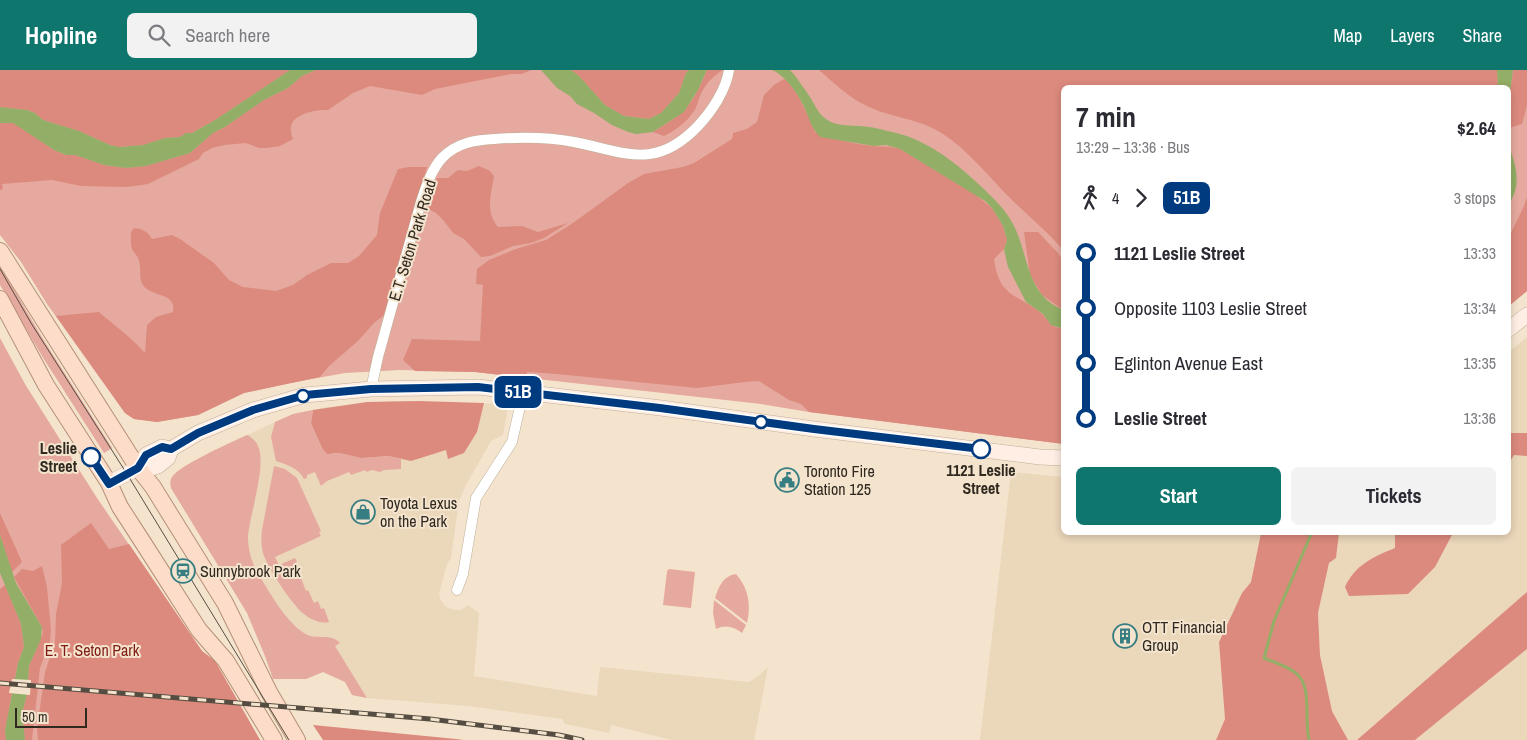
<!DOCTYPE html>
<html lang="en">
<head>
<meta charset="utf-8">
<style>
	body { margin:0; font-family:"Archivo Narrow",sans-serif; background:#f2f2f3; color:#2b2b33; height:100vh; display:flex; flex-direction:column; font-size:19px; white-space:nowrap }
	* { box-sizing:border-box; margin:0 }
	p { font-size:16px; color:#7c7c81 }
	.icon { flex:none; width:28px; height:28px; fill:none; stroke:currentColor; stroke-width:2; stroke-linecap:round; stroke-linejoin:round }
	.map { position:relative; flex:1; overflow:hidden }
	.sheet { position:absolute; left:1061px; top:15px; width:450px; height:450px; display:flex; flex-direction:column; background:#fff; border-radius:8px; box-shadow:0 2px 8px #0003 }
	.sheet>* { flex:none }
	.badge { padding:0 10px; border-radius:8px; font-size:18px; line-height:32px }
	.scale { position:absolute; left:15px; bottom:12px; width:72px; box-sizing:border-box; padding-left:5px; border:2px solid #2f2920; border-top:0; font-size:14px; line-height:18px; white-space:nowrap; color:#2f2920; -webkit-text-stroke:4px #f4e4ce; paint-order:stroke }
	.map>.badge { position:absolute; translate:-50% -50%; box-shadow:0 0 0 2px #fff }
	.legs { display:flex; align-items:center; gap:8px; height:55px; padding:0 15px; font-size:16px }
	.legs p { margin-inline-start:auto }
	.headline { display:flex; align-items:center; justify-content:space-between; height:85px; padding:0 15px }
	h1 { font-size:28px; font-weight:800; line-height:38px }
	.button { display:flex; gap:10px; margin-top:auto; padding:10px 15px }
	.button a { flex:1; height:58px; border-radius:8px; background:#0f766e; color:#fff; font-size:20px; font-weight:800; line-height:58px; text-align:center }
	.button a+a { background:#f2f2f3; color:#2b2b33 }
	ul { padding:0 15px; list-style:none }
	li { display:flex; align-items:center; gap:18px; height:55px; font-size:19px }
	li i { display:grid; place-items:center; width:8px; height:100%; margin:0 6px; background:currentColor }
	li i::after { content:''; width:12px; height:12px; margin:-6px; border:4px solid; border-radius:50%; background:#fff }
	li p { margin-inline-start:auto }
	li:first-child i { background:linear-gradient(#0000 50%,currentColor 0) }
	li:last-child i { background:linear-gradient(currentColor 50%,#0000 0) }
	header { display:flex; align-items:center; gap:30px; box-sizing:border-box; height:70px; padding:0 25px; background:#0f766e; color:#fff }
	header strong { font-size:24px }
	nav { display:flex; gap:28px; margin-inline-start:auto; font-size:18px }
	.search { width:350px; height:45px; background:#f2f2f3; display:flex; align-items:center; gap:12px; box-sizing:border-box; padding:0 18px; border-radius:8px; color:#7c7c81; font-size:19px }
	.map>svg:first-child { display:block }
</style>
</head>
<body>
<header>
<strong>Hopline</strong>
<div class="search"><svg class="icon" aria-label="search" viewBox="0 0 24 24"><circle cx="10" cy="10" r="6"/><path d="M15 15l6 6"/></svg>Search here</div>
<nav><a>Map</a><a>Layers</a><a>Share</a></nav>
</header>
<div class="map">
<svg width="1527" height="670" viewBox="0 0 1527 670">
	<rect width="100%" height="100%" fill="#f4e4ce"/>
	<path fill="#ebd7ba" d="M1527,267V522L1357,670H1348L1332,641L1320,585L1318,543L1329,493L1336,488L1339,463L1509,462V282Z
		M393,331L503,334L508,337L503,365L491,371L466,415L459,431L451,488L447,494L439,524L440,529L446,537L455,540H461L468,535L479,543L474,606L597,626L600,597L749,612L757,607L768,597L754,670H672L611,655L609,663L565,654L562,649L468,636L367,628L352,625L345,612L323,602L306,609H273L265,586L247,543L171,418V410L176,402L210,382L293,344L327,337Z
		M1011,402L1064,407V462L1261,463L1251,512L1242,523L1219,572L1225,649L1216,670H980Z
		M1527,579V670H1415Z"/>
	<path fill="#e6a99f" d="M0,0H1527V221L1509,236V18H1064V374L809,342L761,334L475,302L400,300L345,303L279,315L244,323L198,345L157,352L134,349L125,343L47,234L21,192L0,165Z
		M0,196L43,269L112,378L104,383L45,291L0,215Z
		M0,268L25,314L97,428L202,581L215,591L260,670H0Z
		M313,340L311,353L322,378L333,384L339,383L361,388L390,386L401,389V399L384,400L380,402L372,400L366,402L365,400L351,405L349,402L327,411L321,416L315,402L307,405V408L304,409C298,398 288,395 276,391L271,367L275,352L293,344Z
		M247,365C251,367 256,371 258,376C267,394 250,444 248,466C248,479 251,490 257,502C269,521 285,551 304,563C315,571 330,562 340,573L335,576L367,628L352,625L345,612L323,602L306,609H273L265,586L247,543L171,418C170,414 170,410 172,407C180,395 232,372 247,365Z
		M274,396L285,399L297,408L321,461L319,462L321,466L275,487L279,495L295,488L297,492L295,493L296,497L295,498L300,509L301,508L306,521L308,520L314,533L318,531L321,539L324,538L329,552C321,554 311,550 304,544C293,536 267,497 263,483C261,475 261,468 262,460Z
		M669,499L695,502L691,538L663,535L667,501Z
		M736,504C749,519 751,535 747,553L715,528C719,516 723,506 736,504Z
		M714,530L746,555L742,563C734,557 726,554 716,559L713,543Z"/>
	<path fill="#dc8a7d" d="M0,0H290L215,50L192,63H186L180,67L165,68L143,75L119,77L110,75L79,61L43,50L35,43L27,40L0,37Z
		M316,0H531L522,4H511L435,19L422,25L370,16L353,23L328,40C317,39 292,44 291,57C290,61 292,66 293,69L280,76L267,78H259L246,73L225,75L212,78L203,83L199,89L148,114L127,117L81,116L52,110L2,114L3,119L0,120V53L13,52L54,80L65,85H75L104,95L126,98L146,96L190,83L213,63L225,57L264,30L288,18L302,6Z
		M571,0H689L686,3L679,23L661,43L649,49L624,46L605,35L579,6Z
		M707,0H723C713,6 705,14 700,26C698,31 697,37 694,41C686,53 676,60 664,66L653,62C686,42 692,36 707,0Z
		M819,0H1497L1498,17L1064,18V181C1047,161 1028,146 1010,128C988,106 969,81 943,64C919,48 890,48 865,35C848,27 833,12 819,0Z
		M1513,0H1527V35L1522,54L1509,58V30Z
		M784,9C795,15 810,49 815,62C834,69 853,74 873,76C883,77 891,76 900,79L976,125L992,138L1003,156L1007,170L1004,179L994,189C999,226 1014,223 1040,242C1044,245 1046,249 1050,253C1053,257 1059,258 1064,259V374L809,342L801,334L789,330L759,311L745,312L697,318L557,304L527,302L526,308L475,302L415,301L403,290L412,269L480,271L483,215L476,214L477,199L489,190L516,179L546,170L573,153L628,113L644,104L683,97L694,93L732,69L733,63L747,59L757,52L764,25L774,15Z
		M479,96L490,101L494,106C491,125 485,141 498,157L522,156L538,162L568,153L544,168L531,173L513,176L490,186L481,187L464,169L453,163L444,151L436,143L427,138L437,108H448L458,100L467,101Z
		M409,97H427L384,245L374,253L358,271L329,296L320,307L244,323L198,345L157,352L134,349L125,343L56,246L99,242C115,256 131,267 145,283L147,255L156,247L173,242C176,224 158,227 147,219C137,212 142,200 139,191C138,186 136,185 133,181C130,176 131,167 131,162L134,158C143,159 147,161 152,169L172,165L180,169L214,193L229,210L243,217L276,221L293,215L307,205L331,193H348L359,186L377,165L380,143L398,99Z
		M1527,127V221L1509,236V167L1524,136Z
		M1024,162H1038L1058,183L1064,192L1063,240L1042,225L1030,205Z
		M419,331L484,333L477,362L464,383L448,389L446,380L411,391L389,386L361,388L339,383L327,384L322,378L311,353L313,340L367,332Z
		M1509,363H1527V386L1514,385L1509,393Z
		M0,443L22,492L12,502L0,465Z
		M91,453L109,479L129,474L202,581L215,591L260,670H38L37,659L45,602L55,572L56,544L62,513L61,475Z
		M1261,463H1339L1336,488L1329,493L1318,543L1320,585L1332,641L1348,670H1216L1225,649L1219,572L1242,523L1251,512Z
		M1395,463H1453L1435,497L1408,524L1349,526L1345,517C1355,495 1373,487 1395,478Z
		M42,496L47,517L51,560L50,572L40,598L32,670H25L22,643L27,625L29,596L43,563L42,557L14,507L22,499L33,501Z
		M5,515L21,554L24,577L18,593L5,660L6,670H0V519Z
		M1527,522V579L1415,670H1357Z
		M313,655L456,669L464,670H323Z"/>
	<path fill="#93ae66" d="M290,0H316L302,6L288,18L264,30L225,57L213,63L190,83L146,96L126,98L104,95L75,85H66L54,80L13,53H0V37L27,40L35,43L43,50L79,61L110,75L119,77L143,75L165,68L180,67L186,63H192L215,50Z
		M541,0H571L579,6L605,35L624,46L649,49L661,43L679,23L686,3L689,0H707L698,20L684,42L653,62L636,64L628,62L612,55L594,43L577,34L570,26L557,18Z
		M772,0H790C797,7 802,16 808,24C814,32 817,43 826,49C835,56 847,55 858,56C871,56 884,60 896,63C932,71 967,102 993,128C1002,137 1010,147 1015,158C1029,188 1027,226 1064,240V259L1051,255L1043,244L1026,232L1008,197L1004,179L1007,170L1003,156L992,138L985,131L900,79L886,75L874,76L820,67C812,59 809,48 805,39C799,25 786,6 772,0Z
		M1497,0H1513L1509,30V18L1498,17Z
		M1509,76C1516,96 1522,114 1509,134Z
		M0,465L16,513L42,557L41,569L29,596L27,625L22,643L25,670H6L5,660L18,593L24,577L21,554L0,503Z"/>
	<path fill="#f4e4ce" d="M12,609L31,610L30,625L9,623Z"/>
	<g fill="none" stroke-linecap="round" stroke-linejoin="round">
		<path stroke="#93ae66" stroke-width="3" d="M1309,670C1307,661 1307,652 1307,643C1307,603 1299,602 1264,588L1274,551L1312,462"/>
		<g stroke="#bfb09a" stroke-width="11">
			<path id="street" d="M371,319L378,287L421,132C426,117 431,100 442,88C456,73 475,70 494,69C521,67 548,67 574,72C625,82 655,101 698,56C712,41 726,20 729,0
				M457,520L463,504L476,428L512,372L523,323"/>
		</g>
		<g stroke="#bfb09a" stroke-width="16">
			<path id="secondary" d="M1509,259L1527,245
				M138,398L146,385L162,377L171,379
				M109,413L138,398H152L158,396L168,388L171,379L198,363L253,340L305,325L371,319L478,317L661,338L814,359L1040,387L1064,388"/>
		</g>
		<g stroke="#b48f76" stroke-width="18">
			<path id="primary" d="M0,181L138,398L153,417L225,533L269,622L297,670
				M0,229L46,315L109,413L120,437L142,471L199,560L226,591L274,670"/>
		</g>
		<use href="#street" stroke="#fff" stroke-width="10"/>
		<use href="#secondary" stroke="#feeee4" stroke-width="15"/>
		<use href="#primary" stroke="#fdddc9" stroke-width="16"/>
		<path stroke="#554d41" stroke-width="1" d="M0,199L31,253L127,404L289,670"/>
		<g stroke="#554d41" stroke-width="5">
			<path id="rail" d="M0,613L430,649L559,665L582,670"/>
		</g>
		<use href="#rail" stroke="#f4e4ce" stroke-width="3" stroke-dasharray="9" stroke-linecap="butt"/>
	</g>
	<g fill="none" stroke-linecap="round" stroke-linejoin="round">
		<g stroke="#fff" stroke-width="11">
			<path id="line-1" d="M91,387L109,414L138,398L146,385L162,377L171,379L198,363L253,340L305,325L371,319L478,317L660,338L814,359L981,379"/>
		</g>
		<use href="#line-1" stroke="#003b80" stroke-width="8"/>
	</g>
	<defs>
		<g id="civic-ring" transform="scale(1.25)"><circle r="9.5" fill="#f4e4ce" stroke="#367e81" stroke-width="1.5"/><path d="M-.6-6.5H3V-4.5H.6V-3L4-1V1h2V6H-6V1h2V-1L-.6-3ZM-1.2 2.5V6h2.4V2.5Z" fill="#367e81"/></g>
		<g id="shop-ring" transform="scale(1.25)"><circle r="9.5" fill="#f4e4ce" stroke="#367e81" stroke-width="1.5"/><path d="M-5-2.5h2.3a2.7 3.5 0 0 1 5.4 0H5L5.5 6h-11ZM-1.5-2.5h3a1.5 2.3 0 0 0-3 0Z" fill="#367e81"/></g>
		<g id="station-ring" transform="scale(1.25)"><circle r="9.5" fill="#f4e4ce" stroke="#367e81" stroke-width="1.5"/><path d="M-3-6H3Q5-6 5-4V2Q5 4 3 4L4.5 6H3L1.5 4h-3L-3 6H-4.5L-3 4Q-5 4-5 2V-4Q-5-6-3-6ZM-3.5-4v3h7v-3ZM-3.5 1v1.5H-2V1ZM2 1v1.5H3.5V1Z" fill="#367e81"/></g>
		<g id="building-ring" transform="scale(1.25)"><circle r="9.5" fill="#f4e4ce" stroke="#367e81" stroke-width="1.5"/><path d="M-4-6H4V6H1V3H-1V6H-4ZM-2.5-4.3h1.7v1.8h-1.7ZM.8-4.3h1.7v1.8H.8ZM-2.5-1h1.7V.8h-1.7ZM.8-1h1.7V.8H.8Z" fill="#367e81"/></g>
	</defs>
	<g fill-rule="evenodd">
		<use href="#civic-ring" x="787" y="410"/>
		<use href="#shop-ring" x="363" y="442"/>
		<use href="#station-ring" x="183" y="501"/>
		<use href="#building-ring" x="1125" y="566"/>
	</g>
	<g fill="#fff" stroke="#003b80" stroke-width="2.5">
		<circle cx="303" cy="326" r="6"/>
		<circle cx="761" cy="352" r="6"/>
		<circle cx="981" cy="379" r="9"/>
		<circle cx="91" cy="387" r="9"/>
	</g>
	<g text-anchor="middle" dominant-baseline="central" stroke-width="4" stroke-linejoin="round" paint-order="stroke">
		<g font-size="16" fill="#2f2920" stroke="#f4e4ce">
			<text transform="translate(412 170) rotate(-73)">E.T. Seton Park Road</text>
		</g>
		<g font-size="16" font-weight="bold" fill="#2f2920" stroke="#f4e4ce" text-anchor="end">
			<text x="77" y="378">Leslie<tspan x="77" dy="18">Street</tspan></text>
			<text x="981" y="400" text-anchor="middle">1121 Leslie<tspan x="981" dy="18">Street</tspan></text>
		</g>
		<g font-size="16" fill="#2f2920" stroke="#f4e4ce" text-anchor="start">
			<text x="804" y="401">Toronto Fire<tspan x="804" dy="18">Station 125</tspan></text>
			<text x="380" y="433">Toyota Lexus<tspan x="380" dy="18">on the Park</tspan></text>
			<text x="200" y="501">Sunnybrook Park</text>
			<text x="1142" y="557">OTT Financial<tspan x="1142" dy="18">Group</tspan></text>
		</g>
		<g font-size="16" fill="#7e1d15" stroke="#f4e4ce">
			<text x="92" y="580">E. T. Seton Park</text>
		</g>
	</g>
</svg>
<div class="scale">50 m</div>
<b class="badge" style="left:518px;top:322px;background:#003b80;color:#fff">51B</b>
<section class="sheet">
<div class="headline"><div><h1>7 min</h1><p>13:29 – 13:36 · Bus</p></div><b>$2.64</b></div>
<div class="legs"><svg class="icon" aria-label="walk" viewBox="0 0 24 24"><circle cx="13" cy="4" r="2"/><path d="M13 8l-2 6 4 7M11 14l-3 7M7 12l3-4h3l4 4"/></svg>4<svg class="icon" aria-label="forward" viewBox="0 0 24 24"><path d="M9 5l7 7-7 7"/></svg><b class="badge" style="background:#003b80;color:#fff">51B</b><p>3 stops</p></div>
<ul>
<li><i style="color:#003b80"></i><b>1121 Leslie Street</b><p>13:33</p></li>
<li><i style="color:#003b80"></i><span>Opposite 1103 Leslie Street</span><p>13:34</p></li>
<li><i style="color:#003b80"></i><span>Eglinton Avenue East</span><p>13:35</p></li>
<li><i style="color:#003b80"></i><b>Leslie Street</b><p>13:36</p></li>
</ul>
<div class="button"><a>Start</a><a>Tickets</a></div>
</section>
</div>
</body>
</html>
